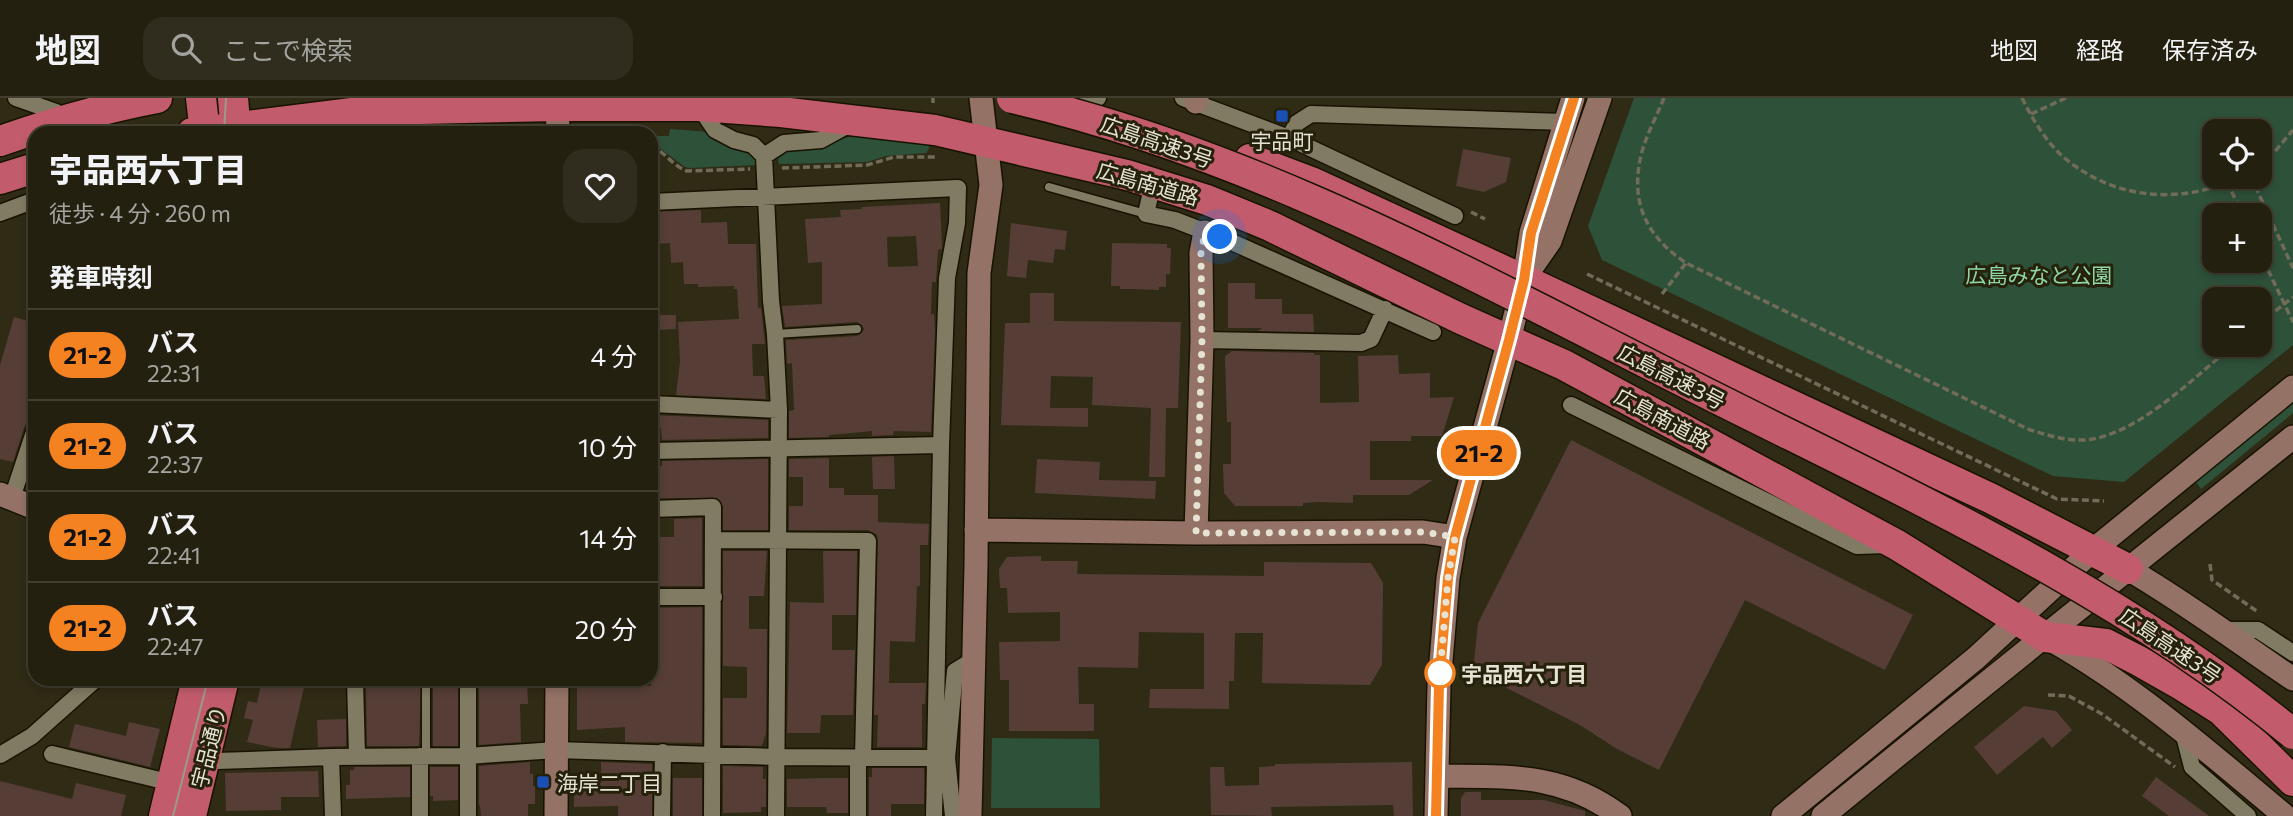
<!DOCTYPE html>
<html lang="ja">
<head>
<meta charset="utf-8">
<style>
	body { margin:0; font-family:Commissioner,"Noto Sans JP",sans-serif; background:#302d1e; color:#f1f3f6; height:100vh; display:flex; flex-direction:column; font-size:26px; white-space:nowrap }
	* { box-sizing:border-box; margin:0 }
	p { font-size:23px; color:#a3a39f }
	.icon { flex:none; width:38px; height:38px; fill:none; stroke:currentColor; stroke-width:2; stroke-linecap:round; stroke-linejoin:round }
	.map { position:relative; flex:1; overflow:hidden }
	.sheet { position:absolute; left:28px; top:28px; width:630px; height:560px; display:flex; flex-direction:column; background:#242010; border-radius:21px; box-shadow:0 4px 10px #0003,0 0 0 2px #413e30 }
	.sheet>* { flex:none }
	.badge { padding:0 14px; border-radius:23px; font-size:24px; line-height:46px }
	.tools { position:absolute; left:2202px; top:21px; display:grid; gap:14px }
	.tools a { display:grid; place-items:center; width:70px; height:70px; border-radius:14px; background:#242010; box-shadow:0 4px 10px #0003,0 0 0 2px #413e30; font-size:35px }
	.you { position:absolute; width:35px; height:35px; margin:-18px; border:5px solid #fff; border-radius:50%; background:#1a73e8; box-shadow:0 0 0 10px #1a73e833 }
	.map>.badge { position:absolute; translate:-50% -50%; box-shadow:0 0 0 4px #fff }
	h2 { padding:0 21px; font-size:26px; line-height:63px }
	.round { display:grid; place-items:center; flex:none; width:74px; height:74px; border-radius:21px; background:#302d1e }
	.summary { display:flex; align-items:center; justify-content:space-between; height:119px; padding:0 21px }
	h1 { font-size:33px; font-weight:800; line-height:52px }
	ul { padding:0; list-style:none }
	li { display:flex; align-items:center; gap:21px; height:91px; padding:0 21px; border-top:2px solid #413e30 }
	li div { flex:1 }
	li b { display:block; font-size:26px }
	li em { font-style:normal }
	li .badge { min-width:77px; font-weight:700; text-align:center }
	header { display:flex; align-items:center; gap:42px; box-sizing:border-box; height:98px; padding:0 35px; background:#242010; border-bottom:2px solid #413e30 }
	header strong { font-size:33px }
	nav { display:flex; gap:38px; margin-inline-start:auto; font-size:24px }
	.search { width:490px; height:63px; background:#302d1e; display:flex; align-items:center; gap:18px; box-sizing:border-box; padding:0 24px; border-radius:21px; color:#a3a39f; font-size:26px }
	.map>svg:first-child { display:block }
</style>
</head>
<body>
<header>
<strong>地図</strong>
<div class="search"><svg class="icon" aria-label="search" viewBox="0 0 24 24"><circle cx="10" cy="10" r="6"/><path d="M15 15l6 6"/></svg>ここで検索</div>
<nav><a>地図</a><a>経路</a><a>保存済み</a></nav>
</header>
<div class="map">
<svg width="2293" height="718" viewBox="0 0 2293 718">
	<rect width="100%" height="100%" fill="#302b15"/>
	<path fill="#2e513a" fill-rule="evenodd" d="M1634,0H2293V247L2124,384L2053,378L1602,162L1588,128ZM2214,33H2259V79H2214ZM2214,117H2259V163H2214ZM2259,201V247H2214V201Z
		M670,31L709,34L755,54L758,67L690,70L685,69L651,44V38H669Z
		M863,34L928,43L929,51L926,55L886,58L867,64L779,66L778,61L787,53L816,50Z
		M2293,303V315L2201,391L2195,383Z
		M992,640L1099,641L1100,710H991Z"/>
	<path fill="#563e37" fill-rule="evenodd" d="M1463,51L1511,60L1506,84L1484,94L1456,88Z
		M940,105L942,148V151L938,152L936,184H932L931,216H934L935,233L931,334L894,333L893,337L872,338V333L829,337V339L789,340V313L794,312L792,265L787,266L786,242L857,238L861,236L864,231L862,227L857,224L785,229L782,208L822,206V164L808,165L805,121L841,119L840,112L862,111V109ZM916,138L918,168L888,169L887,139Z
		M701,112V125L727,124L728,146H756L758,210H761L765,246H752L753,278H764L766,301L676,297L680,263L678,224L739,221L737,191H734V188L698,189V186H684L683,164L671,165L670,145L653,146L652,114Z
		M1011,125L1067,133L1065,152L1055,151L1053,165L1028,162L1026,180L1007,178Z
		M1112,145L1167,146V150H1171L1170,176H1166V189H1159V192L1134,191H1120V188H1111Z
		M1228,185H1255V201H1282V216H1313L1314,234L1258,233L1262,230H1228Z
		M1030,195H1054V223L1181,224L1178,310H1166L1165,379H1149L1151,310L1092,307L1093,279L1051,278L1050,310H1088V329L1001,327L1005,225H1030Z
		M656,217H676V231L656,232Z
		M14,219L35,225V321L29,323L25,327L13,364L0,361V267Z
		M1232,253L1314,255V257H1320V305L1359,304L1358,258L1398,257L1399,276L1430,275V300L1454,299L1442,338H1411V343H1370V382H1433L1409,397H1353V405L1318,404L1303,405V408H1235L1224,395L1223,366H1231V324H1227L1225,258Z
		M651,317L768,322V340L662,342L661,330H651Z
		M1571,342L1913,517L1885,572L1745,502L1659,672L1617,651L1580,627L1473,573L1478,525Z
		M894,358L895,391H873L872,359Z
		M829,360V390H844V397H878V424L929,426L928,447H920V488H917L915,544L890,543L889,585H926L925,606H922V649H877L878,617H874L878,443L877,437L868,432H789V408H803V379H789V361Z
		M768,361V432H723V408L717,400H651V369L662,368V363Z
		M1037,361L1100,364L1099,382L1156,383L1155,401L1035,395Z
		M702,420V488H655L653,439H674V421Z
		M723,453H767L764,498H749V531H767L766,635L762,648L723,647V600H747V569L723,568Z
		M823,453H857L856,517H832V552H855L853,617H821L820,635H787L790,504L824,505Z
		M1041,458V463H1078L1077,476L1264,478V464L1371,465L1383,485L1382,567L1370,587L1262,585L1263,535H1235L1234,583H1229V611L1149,610L1150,591H1204V535L1139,534L1138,570L1078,569L1079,606H1094V633H1009V582H1000L999,544L1060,543V514L1008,515L1007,490H1000L999,471L1007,459Z
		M702,509V645L625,644V629L577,632V583H586V581H610V588H651V510Z
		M262,581H306L290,650H277L247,644L253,622L244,620L248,603L257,605Z
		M527,582L528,606H520L521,644L479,647V583Z
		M458,583V648H433V588L431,584Z
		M421,584L419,648H367L366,585Z
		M2024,608L2056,613L2072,632L2052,650L2043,639L1997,677L1974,649Z
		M346,621V648L318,649L317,622Z
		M129,624L160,631L150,669L69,649L75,626L126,638Z
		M530,664V676H533V688H535V706H528V718H481L480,707H479V668Z
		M601,664L652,666V718H618V708L574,709V685H601Z
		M1412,664L1413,718H1394L1393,707L1271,709L1272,718L1211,717L1210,669H1224L1225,688L1259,687V669L1275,668V666Z
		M723,668L763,669V681H766V709H761V714L723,715Z
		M354,669H410V699L346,701V687H350V672H354Z
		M430,669H458V702L433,703V698H430Z
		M872,670H924V706H891V718H869V679H872Z
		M318,673L319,699H281V712L226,713L225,675Z
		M2156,679L2209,718H2169L2142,698Z
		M673,680H702V718H673Z
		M824,680H848V715H827L826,709H787V681Z
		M0,683L72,701L76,685L126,697L121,718H0Z
		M1465,694H1481V702H1544L1585,713V718H1461V700Z"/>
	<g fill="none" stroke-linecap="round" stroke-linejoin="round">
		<g stroke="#181301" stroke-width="11">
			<path id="lane" d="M1049,89L1146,116
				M775,236L857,231
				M426,658V588"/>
		</g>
		<g stroke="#181301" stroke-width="19">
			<path id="street" d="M16,0L56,14
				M1183,0L1289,40L1455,118
				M699,8L715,32L734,42L753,47L764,58L784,45L821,42L852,25
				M1082,8L1098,0
				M1289,40L1297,25L1311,16L1566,24
				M764,58L771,203L775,236L779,312L776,718
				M1153,85L1146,116L1175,122L1234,145L1433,234
				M651,104L958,90L957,125L947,180L941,347L934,718
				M0,115L35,102
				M1202,242L1361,245L1371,241L1385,211
				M651,306L779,312
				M1571,307L1857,448L1889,447
				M651,353L941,347
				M12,400L35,331
				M651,411L713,409L712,718
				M713,442L868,443L863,659
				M651,499H714
				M2222,532H2258L2293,555
				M355,581L357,658
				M2183,634L2192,669L2248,718
				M52,656L172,685
				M0,657L32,638L96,581
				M205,659L217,663L331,659L467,658L556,652L776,659L947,660
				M331,659L333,718
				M420,718V658
				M468,718V581
				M662,718L663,654
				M858,718V659
				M953,718L947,660L955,573L973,562"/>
		</g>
		<g stroke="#181301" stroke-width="26">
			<path id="secondary" d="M557,0L558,35
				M1196,4L1197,0
				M1527,176L1550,143L1600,0
				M0,396L35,410
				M976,432L1196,435L1423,434L1455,439
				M1196,435L1202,242L1201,155L1205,134
				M2128,471C2185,504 2238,544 2293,581
				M2053,543C2137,591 2211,656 2285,718
				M1437,678C1507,679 1561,674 1620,718
				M556,718L557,581
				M970,718L976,467L979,175L991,87L981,0
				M1436,718L1439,587L1448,480L1455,439L1509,242L1524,182L1531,135L1573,0
				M1783,718L1976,560L2092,453L2293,289
				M1823,718C1979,590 2136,465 2293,339"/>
		</g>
		<g stroke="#181301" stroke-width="33">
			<path id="highway" d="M201,0L205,35
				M233,0L236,35
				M192,35L375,12L558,8H699L781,14L935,32L1127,77L1207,102L1270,128L1459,220L1564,267L1897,447L2045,539L2106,546L2139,563L2183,588L2221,612L2293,683
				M0,43C52,25 103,10 157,0
				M1250,61L1311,84L1524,182L1990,400L2128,471
				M0,81L35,70
				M164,718L197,581
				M191,718L224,581"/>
		</g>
		<path stroke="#706c58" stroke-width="3.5" stroke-dasharray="7 3.5" stroke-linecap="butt" d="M933,0V5
			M1664,0C1656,20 1644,41 1640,62C1631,108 1648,139 1686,165L2030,332C2048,337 2065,343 2084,342C2136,339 2194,279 2234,247
			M2022,0C2035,26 2051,52 2075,68C2119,99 2171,104 2221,87C2228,84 2235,83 2241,79
			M2031,16L2066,0
			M651,48C665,54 673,68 687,73L750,71
			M2259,66L2272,57L2293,32
			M782,70L867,67L894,59H936
			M2251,79L2293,170
			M2227,84L2243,117
			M1471,114L1485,121
			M2259,153L2293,224
			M1587,176L2057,401L2104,403
			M1662,196L1686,165
			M2259,226L2293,199
			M651,246L653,207
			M2210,466L2212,482L2258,514
			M2048,597L2069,598L2102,616L2175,669"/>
		<use href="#lane" stroke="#817b63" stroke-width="8"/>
		<use href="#street" stroke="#817b63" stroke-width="16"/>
		<use href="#secondary" stroke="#947266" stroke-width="23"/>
		<use href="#highway" stroke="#c25c6d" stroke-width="30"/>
		<path stroke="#9c9987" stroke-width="2" d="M224,35L226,0
			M173,718L208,581"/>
		<g stroke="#181301" stroke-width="33" stroke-linecap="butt">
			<path id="highway-bridge" d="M1012,0C1255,56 1473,178 1694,289C1900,393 2114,488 2293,636"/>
		</g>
		<use href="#highway-bridge" stroke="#c25c6d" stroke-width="30"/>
	</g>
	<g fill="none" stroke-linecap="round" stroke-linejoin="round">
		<g stroke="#fff" stroke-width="16">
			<path id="line" d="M1436,718L1439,587L1448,480L1455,439L1509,242L1524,182L1531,135L1574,0"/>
		</g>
		<use href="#line" stroke="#f58220" stroke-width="10"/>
		<path stroke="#e6e3d5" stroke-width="7" stroke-dasharray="0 12.6" d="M1220,139L1205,134L1201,155L1202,242L1196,435L1423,434L1455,439L1448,480L1439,587L1440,575"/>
	</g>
	<g fill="#1a4fb4" stroke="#26210b" stroke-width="2.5">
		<rect x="1275" y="11" width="14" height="14" rx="3.5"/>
		<rect x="536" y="677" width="14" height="14" rx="3.5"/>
	</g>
	<circle fill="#fff" stroke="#f58220" stroke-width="3.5" cx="1440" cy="575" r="14"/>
	<g text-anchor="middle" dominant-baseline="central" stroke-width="6" stroke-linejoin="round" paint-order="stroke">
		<g font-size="21" fill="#e6e3d5" stroke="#26210b">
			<text x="1282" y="42">宇品町</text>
			<text x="557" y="684" text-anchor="start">海岸二丁目</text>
		</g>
		<g font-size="21" fill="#e6e3d5" stroke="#26210b">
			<text transform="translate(1157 43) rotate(19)">広島高速3号</text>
			<text transform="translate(1148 85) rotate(16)">広島南道路</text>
			<text transform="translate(1672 278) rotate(27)">広島高速3号</text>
			<text transform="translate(1663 320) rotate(28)">広島南道路</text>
			<text transform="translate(2171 547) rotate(34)">広島高速3号</text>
			<text transform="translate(208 649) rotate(-76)">宇品通り</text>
		</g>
		<g font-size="21" fill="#8dd7a6" stroke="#26210b">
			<text x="2039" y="176">広島みなと公園</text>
		</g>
		<g font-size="21" font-weight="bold" fill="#e6e3d5" stroke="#26210b" text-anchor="start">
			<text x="1461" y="575">宇品西六丁目</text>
		</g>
	</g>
</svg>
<div class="tools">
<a><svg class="icon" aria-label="locate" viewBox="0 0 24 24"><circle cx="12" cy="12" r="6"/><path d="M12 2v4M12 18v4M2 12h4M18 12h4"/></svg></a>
<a>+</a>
<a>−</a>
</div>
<div class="you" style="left:1220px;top:139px"></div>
<b class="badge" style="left:1479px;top:355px;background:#f58220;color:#111">21-2</b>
<section class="sheet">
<div class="summary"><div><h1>宇品西六丁目</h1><p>徒歩 · 4 分 · 260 m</p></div><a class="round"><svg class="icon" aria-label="heart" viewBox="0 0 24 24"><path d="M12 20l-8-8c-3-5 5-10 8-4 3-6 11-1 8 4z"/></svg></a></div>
<h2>発車時刻</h2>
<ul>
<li><span class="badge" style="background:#f58220;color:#111">21-2</span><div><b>バス</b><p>22:31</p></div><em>4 分</em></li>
<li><span class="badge" style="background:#f58220;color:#111">21-2</span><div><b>バス</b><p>22:37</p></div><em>10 分</em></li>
<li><span class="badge" style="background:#f58220;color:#111">21-2</span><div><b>バス</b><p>22:41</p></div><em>14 分</em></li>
<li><span class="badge" style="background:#f58220;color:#111">21-2</span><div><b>バス</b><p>22:47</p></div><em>20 分</em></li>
</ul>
</section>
</div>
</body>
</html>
